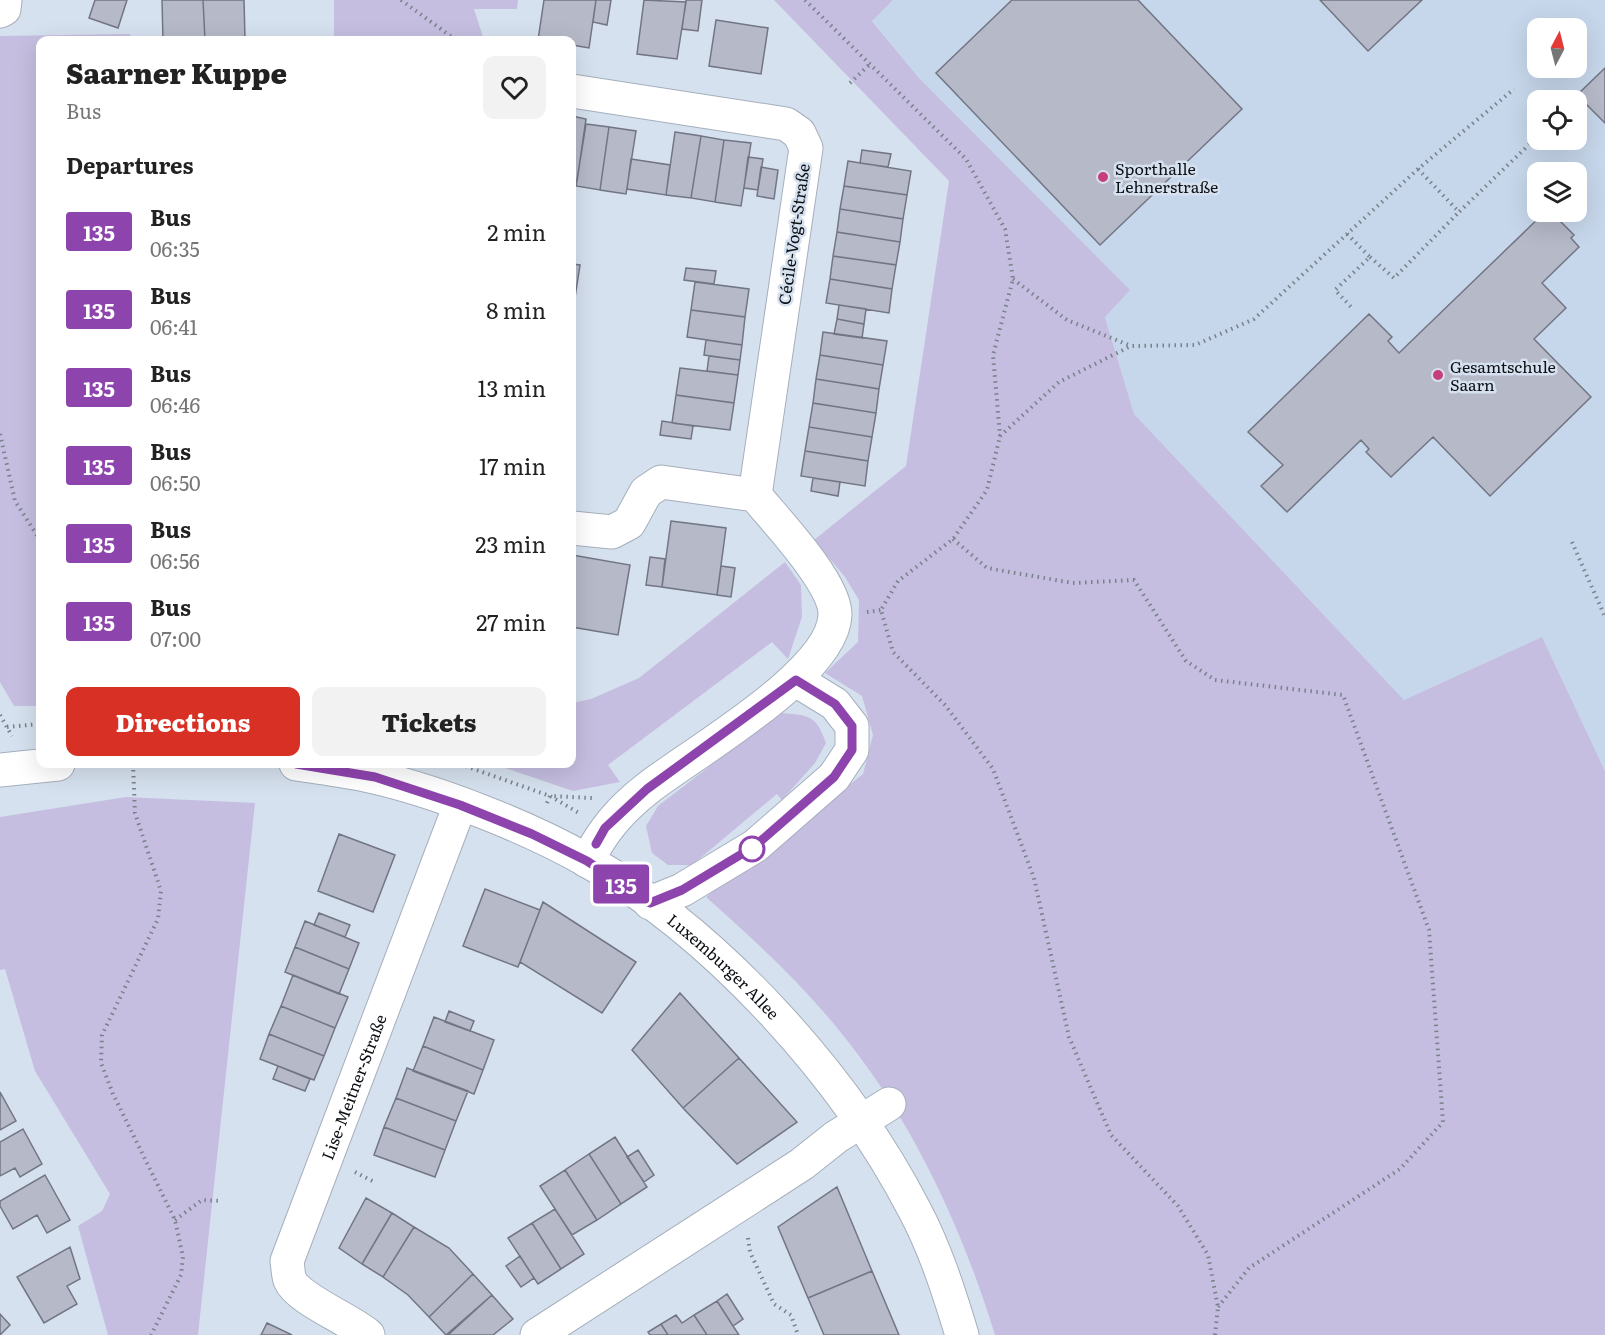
<!DOCTYPE html>
<html lang="en">
<head>
<meta charset="utf-8">
<style>
	body { margin:0; font-family:Literata,serif; background:#f2f2f2; color:#222; height:100vh; display:flex; flex-direction:column; font-size:22px; white-space:nowrap }
	* { box-sizing:border-box; margin:0 }
	p { font-size:20px; color:#767676 }
	.icon { flex:none; width:33px; height:33px; fill:none; stroke:currentColor; stroke-width:2; stroke-linecap:round; stroke-linejoin:round }
	.map { position:relative; flex:1; overflow:hidden }
	.sheet { position:absolute; left:36px; top:36px; width:540px; height:732px; display:flex; flex-direction:column; background:#fff; border-radius:12px; box-shadow:0 6px 24px #0002 }
	.sheet>* { flex:none }
	.badge { padding:0 12px; border-radius:4px; font-size:21px; line-height:39px }
	.needle { width:39px; rotate:7deg }
	.fabs { position:absolute; left:1527px; top:18px; display:grid; gap:12px }
	.fabs a { display:grid; place-items:center; width:60px; height:60px; border-radius:12px; background:#fff; box-shadow:0 6px 24px #0002; font-size:30px }
	.map>.badge { position:absolute; translate:-50% -50%; box-shadow:0 0 0 3px #fff }
	h2 { padding:0 30px; font-size:22px; line-height:54px }
	.round { display:grid; place-items:center; flex:none; width:63px; height:63px; border-radius:12px; background:#f2f2f2 }
	.head { display:flex; align-items:center; justify-content:space-between; height:102px; padding:0 30px }
	h1 { font-size:28px; font-weight:800; line-height:45px }
	.cta { display:flex; gap:12px; margin-top:auto; padding:12px 30px }
	.cta a { flex:1; height:69px; border-radius:12px; background:#d93025; color:#fff; font-size:24px; font-weight:800; line-height:69px; text-align:center }
	.cta a+a { background:#f2f2f2; color:#222 }
	ul { padding:0; list-style:none }
	li { display:flex; align-items:center; gap:18px; height:78px; padding:0 30px }
	li div { flex:1 }
	li b { display:block; font-size:22px }
	li em { font-style:normal }
	li .badge { min-width:66px; font-weight:700; text-align:center }
	.map>svg:first-child { display:block }
</style>
</head>
<body>
<div class="map">
<svg width="1605" height="1335" viewBox="0 0 1605 1335">
	<rect width="100%" height="100%" fill="#d6e1ef"/>
	<path fill="#c7d7eb" fill-rule="evenodd" d="M893,0H1605V771L1542,637L1404,700L1134,414L1105,316L1129,290L919,78L872,20ZM1538,28H1576V68H1538ZM1538,100H1576V140H1538ZM1538,172H1576V212H1538Z"/>
	<path fill="#c5bee0" d="M334,0H518L517,9H474L484,40H334Z
		M774,0H893L872,21L919,78L1130,290L1105,317L1134,414L1404,700L1542,637L1605,771V1335H995C961,1225 912,1119 838,1029C799,981 752,938 706,897L863,774L873,735L862,696L825,673L858,642L859,600L845,577L814,540L906,466L949,181Z
		M130,34L131,40H40V706H14L0,682V36Z
		M785,562L801,585L802,617L788,659L772,642L608,765L620,782L573,791L493,764H572V703L591,699L639,678Z
		M779,713C808,715 816,714 826,743L815,763L782,800L777,794L692,865H668L652,853L646,826L658,806Z
		M126,797L255,803L198,1335H108L78,1226L102,1211L110,1194L35,1071L5,969L0,970V817Z"/>
	<path fill="#b5b9c8" stroke="#727584" stroke-width="1.5" d="M95,0H127L118,28L89,18Z
		M162,0H203L205,40H163Z
		M203,0H244L245,39L205,40Z
		M544,0H596L589,48L572,45V40H538Z
		M596,0H611L607,25L593,22Z
		M644,0L686,2L677,59L637,54Z
		M686,0H702L698,31L682,29Z
		M1012,0H1138L1242,109L1100,245L936,73Z
		M1320,0H1422L1368,51Z
		M716,20L768,28L761,74L709,66Z
		M1605,68V123L1577,95Z
		M572,116L586,119L577,181L572,180Z
		M586,124L609,127L600,190L576,186Z
		M609,127L636,131L626,194L600,190Z
		M675,132L701,136L691,198L666,195Z
		M701,136L724,140L715,202L691,198Z
		M724,140L751,143L741,206L715,202Z
		M862,150L891,154L888,167L860,163Z
		M748,157L763,159L758,190L744,188Z
		M631,159L670,165L666,195L627,189Z
		M848,161L911,171L907,195L844,186Z
		M761,167L778,170L774,199L757,196Z
		M844,186L907,195L903,219L840,209Z
		M840,209L903,219L900,242L837,232Z
		M1545,212H1551L1574,235L1571,238L1579,247L1542,283L1566,308L1534,339L1591,397L1490,496L1433,437L1391,477L1366,452L1369,449L1361,440L1287,512L1261,486L1283,465L1248,432L1369,314L1392,337L1388,341L1399,353Z
		M837,232L900,242L896,265L833,256Z
		M833,256L896,265L892,289L830,279Z
		M572,264L580,265L572,317Z
		M686,268L716,271L714,284L684,280Z
		M830,279L892,289L889,313L826,303Z
		M695,282L749,289L745,317L691,310Z
		M839,305L866,309L864,324L837,319Z
		M691,310L745,317L742,345L687,337Z
		M837,319L864,324L862,338L834,334Z
		M823,332L887,341L883,365L820,355Z
		M706,340L742,345L740,360L704,355Z
		M820,355L883,365L879,389L816,379Z
		M709,356L740,360L738,375L707,371Z
		M680,368L738,375L734,403L676,395Z
		M816,379L879,389L876,413L813,403Z
		M676,395L734,403L730,430L672,423Z
		M813,403L876,413L872,437L809,427Z
		M662,421L693,426L691,439L660,435Z
		M809,427L872,437L868,461L805,451Z
		M805,451L868,461L865,486L801,476Z
		M813,478L840,482L838,496L811,491Z
		M671,521L726,528L717,595L662,587Z
		M572,555L630,565L618,635L572,627Z
		M650,557L665,559L662,587L646,585Z
		M721,566L735,568L731,597L717,595Z
		M339,834L395,855L373,912L318,891Z
		M485,889L540,910L518,967L463,946Z
		M543,902L636,962L602,1013L520,962Z
		M319,913L350,925L345,937L314,925Z
		M305,921L359,943L349,969L295,947Z
		M295,947L349,969L339,994L285,972Z
		M293,975L348,997L335,1028L281,1006Z
		M680,993L739,1058L683,1108L632,1050Z
		M281,1006L335,1028L324,1056L269,1034Z
		M449,1011L474,1021L470,1031L445,1022Z
		M434,1017L494,1040L483,1070L423,1046Z
		M269,1034L324,1056L314,1080L260,1059Z
		M423,1046L483,1070L474,1094L413,1071Z
		M739,1058L797,1122L737,1164L683,1108Z
		M278,1066L310,1079L305,1091L273,1079Z
		M407,1068L468,1091L456,1121L396,1098Z
		M0,1092L16,1121L0,1130Z
		M396,1098L456,1121L445,1150L384,1127Z
		M384,1127L445,1150L435,1177L374,1155Z
		M23,1129L42,1164L20,1177L15,1168L0,1176V1142Z
		M615,1137L647,1187L621,1204L589,1154Z
		M638,1150L654,1175L644,1182L627,1157Z
		M589,1154L621,1204L597,1220L565,1170Z
		M565,1170L597,1220L572,1235L540,1186Z
		M45,1175L70,1220L47,1233L37,1215L13,1229L0,1206V1201Z
		M837,1187L872,1271L808,1298L778,1227Z
		M366,1198L392,1213L362,1264L339,1248Z
		M555,1209L584,1254L561,1269L532,1223Z
		M392,1213L414,1227L383,1277L362,1264Z
		M532,1223L561,1269L538,1284L508,1238Z
		M414,1227L449,1248L473,1274L429,1317L408,1295L383,1277Z
		M70,1247L80,1279L67,1286L77,1304L44,1323L17,1277Z
		M520,1256L534,1278L521,1287L506,1266Z
		M872,1271L899,1335H824L808,1298Z
		M473,1274L492,1295L446,1335L429,1317Z
		M727,1294L743,1319L733,1326L717,1301Z
		M492,1295L513,1319L493,1335H448Z
		M717,1301L733,1326L739,1335H707L694,1315Z
		M0,1314L10,1325L0,1335Z
		M676,1315L682,1323L694,1315L707,1335H668L661,1324Z
		M267,1323L292,1335H261Z
		M661,1324L668,1335H650L648,1332Z"/>
	<g fill="none" stroke-linecap="round" stroke-linejoin="round">
		<g stroke="#a5afbc" stroke-width="35">
			<g id="minor">
				<path d="M0,11L4,9L5,0"/>
				<path d="M572,91L786,124L799,133L806,148L755,495"/>
				<path d="M572,528L612,532L629,523L646,492L661,482L755,495C775,520 836,583 835,615C833,674 694,752 648,788C620,810 604,829 587,861"/>
				<path id="s1" d="M296,764C322,768 349,771 374,777C439,792 528,827 586,860C717,934 845,1076 914,1209C935,1248 949,1292 962,1335"/>
				<path d="M0,770L58,764"/>
				<path d="M650,903L682,890L755,846L834,777L852,750V726L835,704L796,680"/>
				<path id="s2" d="M368,1335C349,1319 298,1299 290,1280C288,1275 288,1267 287,1261L460,805"/>
				<path d="M537,1335L802,1164L836,1137L889,1104"/>
			</g>
		</g>
		<path stroke="#79818a" stroke-width="4" stroke-dasharray="1.5 4.5" stroke-linecap="butt" d="M401,0L456,40
			M805,0L966,159L1005,229L1013,279L993,355L1000,436
			M850,83L870,64
			M1418,169L1459,212L1538,136
			M1347,234L1370,257L1335,290L1353,309
			M1370,257L1394,278L1459,212
			M1013,279L1067,320L1131,346
			M0,434L15,501L40,540
			M953,539L987,568L1073,583L1134,580L1186,661L1215,680L1343,695L1429,930L1443,1122L1400,1169L1249,1268L1218,1307
			M1572,542L1605,617
			M867,612L881,610
			M0,715L12,736
			M7,727L40,724
			M133,764L135,813L161,891L158,919L102,1035L101,1063L113,1094L175,1220L183,1257L181,1275L151,1335
			M460,764L550,796L579,813
			M547,803L550,796L592,798
			M355,1172L376,1183
			M175,1220L202,1200L221,1201
			M748,1238L750,1252L774,1304L791,1315L798,1335
			M1215,1335L1218,1307L1208,1255L1178,1206L1111,1135L1069,1037L1034,878L993,769L945,705L893,652L881,610L898,581L953,539L987,490L1000,436L1059,382L1131,346L1195,345L1254,319L1418,169L1514,89"/>
		<use href="#minor" stroke="#fff" stroke-width="33"/>
	</g>
	<g fill="none" stroke-linecap="round" stroke-linejoin="round">
		<g stroke="#fff" stroke-width="14">
			<path id="line" d="M296,764L375,777L460,805L532,834L587,861L650,903L682,890L755,846L834,777L852,750V726L835,704L796,680L647,789L605,828L596,844"/>
		</g>
		<use href="#line" stroke="#8e44ad" stroke-width="9"/>
	</g>
	<g fill="#c63e7c" stroke="#d6e1ef" stroke-width="2">
		<circle cx="1103" cy="177" r="6"/>
		<circle cx="1438" cy="375" r="6"/>
	</g>
	<circle fill="#fff" stroke="#8e44ad" stroke-width="3" cx="752" cy="849" r="12"/>
	<g text-anchor="middle" dominant-baseline="central" stroke-width="5" stroke-linejoin="round" paint-order="stroke">
		<g font-size="16" fill="#0c0f14" stroke="#d6e1ef" text-anchor="start">
			<text x="1115" y="168">Sporthalle<tspan x="1115" dy="18">Lehnerstraße</tspan></text>
			<text x="1450" y="366">Gesamtschule<tspan x="1450" dy="18">Saarn</tspan></text>
		</g>
		<g font-size="16" fill="#0c0f14" stroke="#d6e1ef">
			<text transform="translate(793 234) rotate(-82)">Cécile-Vogt-Straße</text>
			<text stroke="none"><textPath href="#s1" startOffset="482">Luxemburger Allee</textPath></text>
			<text stroke="none"><textPath href="#s2" startOffset="302">Lise-Meitner-Straße</textPath></text>
		</g>
	</g>
</svg>
<div class="fabs">
<a><svg class="needle" viewBox="-14 -14 28 28"><path d="M0-13l5 13h-10z" fill="#e53935"/><path d="M0 13l5-13h-10z" fill="#767676"/></svg></a>
<a><svg class="icon" aria-label="locate" viewBox="0 0 24 24"><circle cx="12" cy="12" r="6"/><path d="M12 2v4M12 18v4M2 12h4M18 12h4"/></svg></a>
<a><svg class="icon" aria-label="layers" viewBox="0 0 24 24"><path d="M12 4l9 5-9 5-9-5zM3 14l9 5 9-5"/></svg></a>
</div>
<b class="badge" style="left:621px;top:884px;background:#8e44ad;color:#fff">135</b>
<section class="sheet">
<div class="head"><div><h1>Saarner Kuppe</h1><p>Bus</p></div><a class="round"><svg class="icon" aria-label="heart" viewBox="0 0 24 24"><path d="M12 20l-8-8c-3-5 5-10 8-4 3-6 11-1 8 4z"/></svg></a></div>
<h2>Departures</h2>
<ul>
<li><span class="badge" style="background:#8e44ad;color:#fff">135</span><div><b>Bus</b><p>06:35</p></div><em>2 min</em></li>
<li><span class="badge" style="background:#8e44ad;color:#fff">135</span><div><b>Bus</b><p>06:41</p></div><em>8 min</em></li>
<li><span class="badge" style="background:#8e44ad;color:#fff">135</span><div><b>Bus</b><p>06:46</p></div><em>13 min</em></li>
<li><span class="badge" style="background:#8e44ad;color:#fff">135</span><div><b>Bus</b><p>06:50</p></div><em>17 min</em></li>
<li><span class="badge" style="background:#8e44ad;color:#fff">135</span><div><b>Bus</b><p>06:56</p></div><em>23 min</em></li>
<li><span class="badge" style="background:#8e44ad;color:#fff">135</span><div><b>Bus</b><p>07:00</p></div><em>27 min</em></li>
</ul>
<div class="cta"><a>Directions</a><a>Tickets</a></div>
</section>
</div>
</body>
</html>
